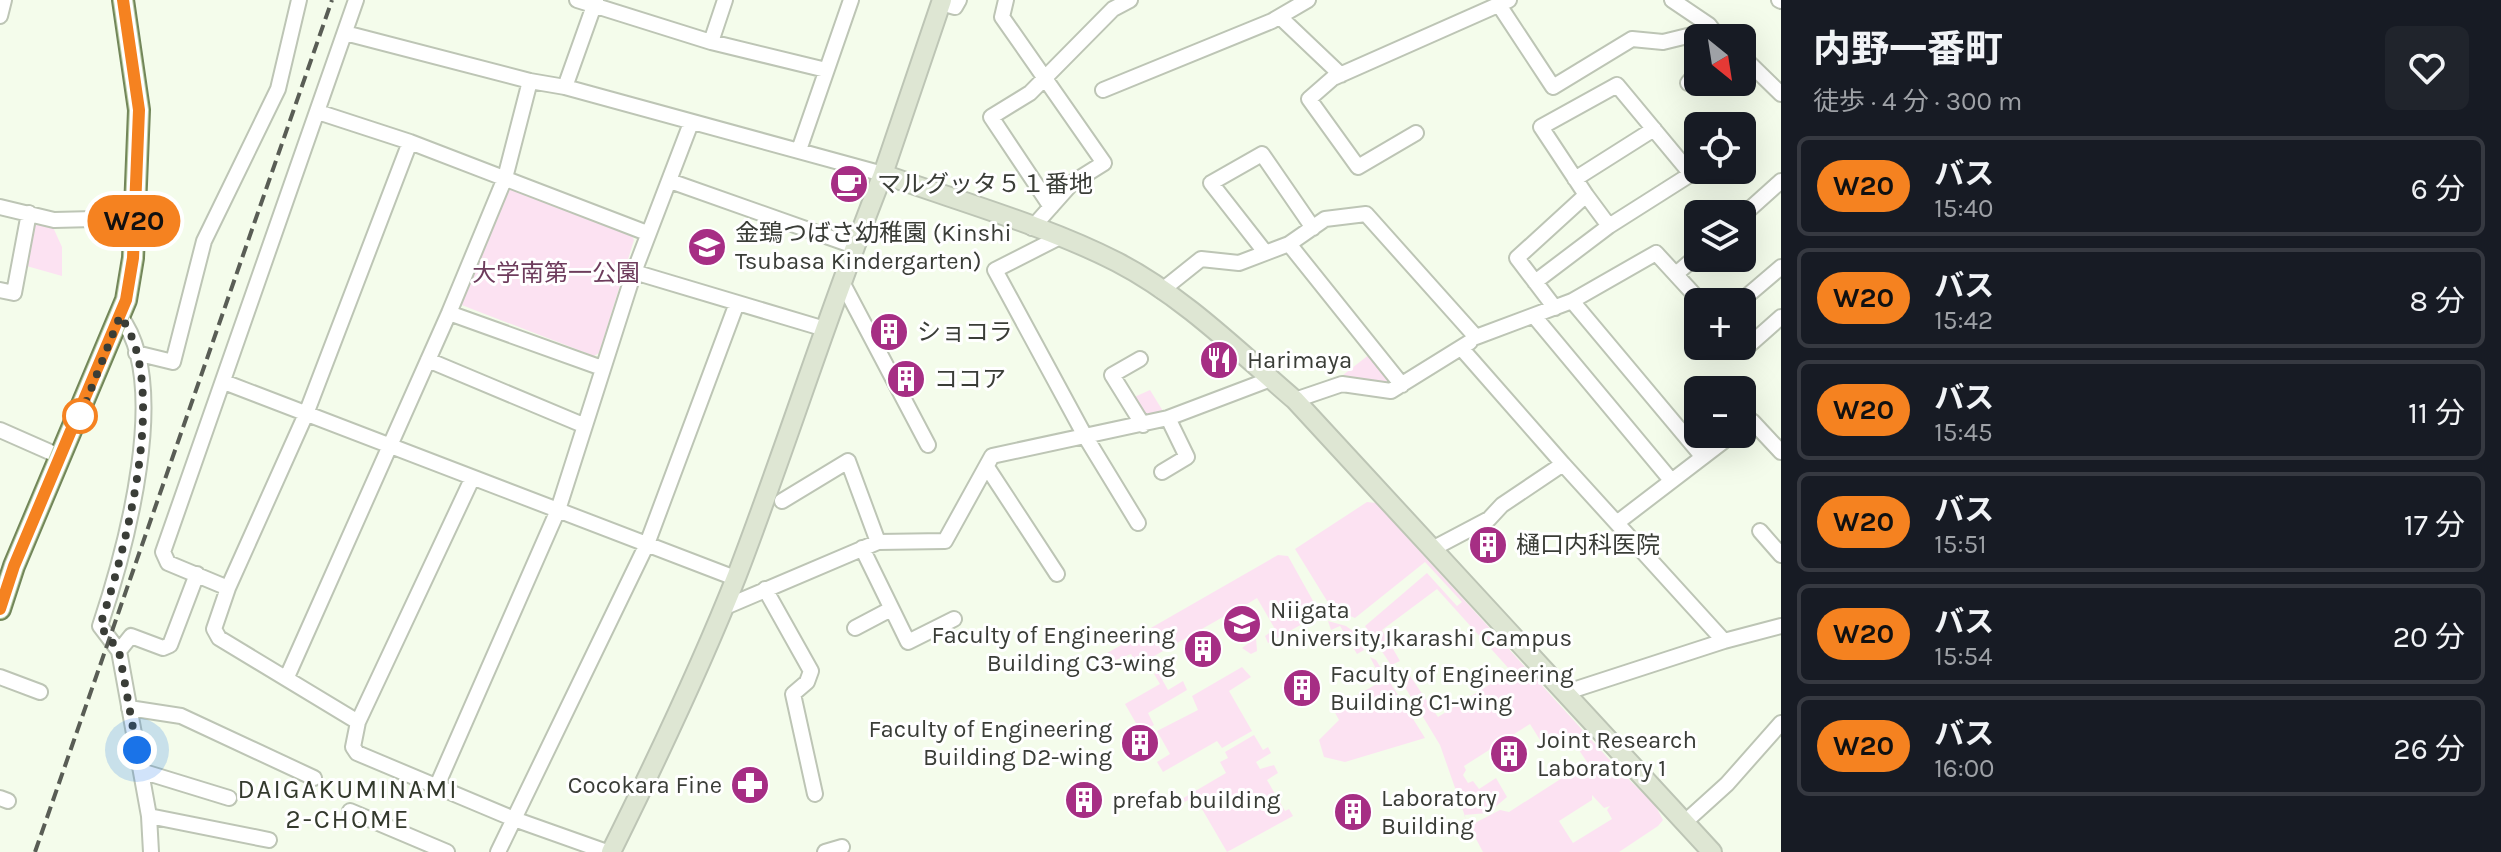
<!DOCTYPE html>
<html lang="ja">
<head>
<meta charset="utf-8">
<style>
	body { margin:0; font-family:Karla,"Noto Sans JP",sans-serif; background:#20242c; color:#f1f3f6; height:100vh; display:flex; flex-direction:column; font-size:30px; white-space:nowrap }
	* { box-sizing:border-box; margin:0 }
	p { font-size:26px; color:#9ea1a6 }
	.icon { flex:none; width:44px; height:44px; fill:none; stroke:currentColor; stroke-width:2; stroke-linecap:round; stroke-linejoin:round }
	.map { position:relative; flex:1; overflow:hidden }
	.panel { display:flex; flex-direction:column; background:#171b24; width:720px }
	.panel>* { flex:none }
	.badge { padding:0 16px; border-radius:26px; font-size:28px; line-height:52px }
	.needle { width:52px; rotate:150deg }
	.tools { position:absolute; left:1684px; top:24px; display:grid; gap:16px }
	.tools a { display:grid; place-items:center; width:72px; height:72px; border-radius:12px; background:#171b24; box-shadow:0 8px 32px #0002; font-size:40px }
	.you { position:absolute; width:40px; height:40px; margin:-20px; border:6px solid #fff; border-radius:50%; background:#1a73e8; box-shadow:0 0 0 12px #1a73e833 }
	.map>.badge { position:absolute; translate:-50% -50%; box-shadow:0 0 0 4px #fff }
	.round { display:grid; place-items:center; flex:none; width:84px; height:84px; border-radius:12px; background:#20242c }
	.summary { display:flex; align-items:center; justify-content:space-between; height:136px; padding:0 32px }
	h1 { font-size:38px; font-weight:700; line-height:60px }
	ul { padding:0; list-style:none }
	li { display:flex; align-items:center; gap:24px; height:100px; margin:0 16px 12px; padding:0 16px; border:4px solid #363941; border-radius:12px }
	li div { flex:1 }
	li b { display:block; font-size:30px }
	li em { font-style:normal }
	li .badge { min-width:88px; font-weight:700; text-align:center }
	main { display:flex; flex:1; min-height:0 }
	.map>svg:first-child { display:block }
</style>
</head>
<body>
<main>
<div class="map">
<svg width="1781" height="852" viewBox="0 0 1781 852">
	<rect width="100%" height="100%" fill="#f4fceb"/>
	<path fill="#fce2f2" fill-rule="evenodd" d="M509,188L631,234L634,240L599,353L594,356L459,304Z
		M35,222L52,225L62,247V276L23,265Z
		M1375,350L1397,380L1383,389L1338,379Z
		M1150,390L1166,416L1144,422L1130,399Z
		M1367,502L1376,503L1616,767L1655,805L1663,820L1658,826L1619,852H1483L1467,822L1440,745L1400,679L1408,673L1438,717L1511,671L1437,589L1382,630L1400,661L1391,665L1365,626L1427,573L1457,606L1462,602L1425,562L1355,618L1332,609L1295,549ZM1530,724L1545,748L1564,735L1573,741L1587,762L1509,812L1500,810L1469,826L1464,815L1488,813L1507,797L1496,778L1479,789L1473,781L1468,783L1463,775L1466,770L1464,766ZM1592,795L1604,808L1610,806L1607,810L1612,819L1573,843L1559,821L1592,800Z
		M1278,555L1288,556L1317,608L1313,618L1268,643L1265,636L1275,629L1257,598L1239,609L1256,638L1257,651L1251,654L1242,648L1250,642L1230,613L1149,659L1152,671L1146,659L1137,664L1131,654L1103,665L1102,656Z
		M1328,621L1346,626L1361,637L1364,650L1357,654L1340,626L1331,630Z
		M1370,657L1376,660L1425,738L1345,762L1324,757L1319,740L1339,720L1333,709L1375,685L1373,682L1380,677Z
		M1242,667L1251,677L1229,691L1252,731L1222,748L1217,741L1163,772L1157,762L1170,754L1157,731L1198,710L1192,696Z
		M1158,672L1168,690L1183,681L1187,690L1148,713L1154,725L1141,732L1125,704L1160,684L1154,674Z
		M1254,735L1263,750L1268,747L1271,753L1256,762L1260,769L1274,765L1278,773L1267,780L1285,811L1289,809L1293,816L1227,852L1195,797L1182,803L1180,800L1226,773L1220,762L1228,758L1225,752Z"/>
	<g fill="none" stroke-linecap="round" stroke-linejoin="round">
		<g stroke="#bdc5b5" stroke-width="18">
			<path id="street" d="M356,0L163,552L168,563L228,588L214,629L219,638L358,722
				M577,0L711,42L826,70
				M1006,0L1002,17L1104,163L1072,183L1032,228
				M1672,0L1709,25L1719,38
				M1779,0L1781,1
				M941,3L955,7L959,0
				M1499,5L1553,87L1632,39L1663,42L1712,30
				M0,16L4,0
				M1280,17L1341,75
				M345,33L530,81L565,87L883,174
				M711,42L725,0
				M1742,56L1781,94
				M1688,83L1698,71
				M565,87L596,0
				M1103,90L1272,21L1308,0
				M318,112L410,142L647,233
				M1416,133L1358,167L1309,99L1333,78L1509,0
				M799,150L851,0
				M1575,179L1654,129
				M670,181L854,246
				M1586,195L1609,226
				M0,207L54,220L134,218
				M1051,207L991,117L1030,93L1113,9L1130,0
				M1742,216L1781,181
				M1058,238L995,270L1085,436L1138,523
				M1265,252L1211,183L1262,154L1313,228
				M634,272L825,329
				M1676,274L1698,255
				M842,282L928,445
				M1535,282L1609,226L1691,174L1617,85L1541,127L1586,195L1517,258L1555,308
				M0,290L14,293L29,213
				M1161,291L1201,259L1239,263L1289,244
				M1572,301L1702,456
				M1740,302L1781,267
				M449,313L602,368
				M120,316C172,383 125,551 100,626L119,651L149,816L151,852
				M1534,316L1670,479
				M1737,346L1746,348L1781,317
				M136,353L173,362L204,241L278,89L299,0
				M1140,359L1112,375L1143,425
				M428,360L583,425
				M224,382L735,578
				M1402,385L1289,244L1325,219L1366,214L1476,337L1572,301L1656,253L1701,302
				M1295,400L1342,384L1391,391L1470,342
				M1742,428L1752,421L1781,452
				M0,430L59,456
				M1563,464L1724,641L1567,692
				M987,467L1057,574
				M1162,472L1187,457L1168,418
				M472,479L358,722L353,747L357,753L514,819L607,852
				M782,501L848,461L878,542
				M1618,522L1733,434
				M1760,531L1781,555
				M862,548L908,642L954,619
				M1434,548L1489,519L1502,505L1563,464L1462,349
				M228,588L306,414L410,142
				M765,589L811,671L807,682L793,694L815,794
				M723,608L878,542L945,541L992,456L1168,418L1271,379
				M855,628L891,609
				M1724,641L1781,626
				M119,651L131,636L163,648L170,645L197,574
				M0,677L40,692
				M287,677L449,313L505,178L530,81
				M129,708L181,716L314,778
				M141,771L229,798
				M436,788L558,510L634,272L691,123
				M0,798L8,801
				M350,811L447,852
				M149,816L269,840
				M1685,822L1727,784L1781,723
				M498,852L647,544L737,303
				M825,852L842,847"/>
		</g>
		<g stroke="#bdc5b5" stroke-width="22">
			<path id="secondary" d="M942,0L883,174C958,201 1047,226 1117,262C1183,296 1239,352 1295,400L1712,852
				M611,852C656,761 700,669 737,575C788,442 830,306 883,174"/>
		</g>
		<g stroke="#728659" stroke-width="24">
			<path id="primary" d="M0,609L14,566L126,300L133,258L139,110L123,0"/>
		</g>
		<use href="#street" stroke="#fff" stroke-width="14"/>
		<use href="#secondary" stroke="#dee6d3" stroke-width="18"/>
		<use href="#primary" stroke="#bccea6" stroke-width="20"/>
		<path stroke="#595d55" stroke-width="4" stroke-dasharray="12 6" stroke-linecap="butt" d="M35,852L332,0"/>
	</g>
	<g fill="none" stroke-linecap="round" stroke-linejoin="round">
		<g stroke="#fff" stroke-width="18">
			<path id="line" d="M0,609L14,566L126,300L133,258L139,110L123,0"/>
		</g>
		<use href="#line" stroke="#f58220" stroke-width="12"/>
		<path stroke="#3a3d37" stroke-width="8" stroke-dasharray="0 14.4" d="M80,416L78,422L120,316C171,383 125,551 100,626L119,651L137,750"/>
	</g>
	<defs>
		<g id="cafe-disc" transform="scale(2)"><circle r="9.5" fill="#a62e84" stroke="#fff"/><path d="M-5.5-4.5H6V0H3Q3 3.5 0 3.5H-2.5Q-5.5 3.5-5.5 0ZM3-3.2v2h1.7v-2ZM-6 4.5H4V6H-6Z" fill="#fff"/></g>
		<g id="school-disc" transform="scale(2)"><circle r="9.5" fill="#a62e84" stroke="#fff"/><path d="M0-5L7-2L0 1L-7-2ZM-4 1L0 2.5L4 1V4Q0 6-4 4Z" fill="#fff"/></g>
		<g id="building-disc" transform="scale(2)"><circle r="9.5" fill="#a62e84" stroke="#fff"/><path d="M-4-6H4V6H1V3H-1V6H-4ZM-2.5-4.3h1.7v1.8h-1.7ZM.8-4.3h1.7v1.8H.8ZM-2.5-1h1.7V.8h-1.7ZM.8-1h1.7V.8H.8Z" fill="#fff"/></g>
		<g id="restaurant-disc" transform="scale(2)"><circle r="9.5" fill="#a62e84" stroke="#fff"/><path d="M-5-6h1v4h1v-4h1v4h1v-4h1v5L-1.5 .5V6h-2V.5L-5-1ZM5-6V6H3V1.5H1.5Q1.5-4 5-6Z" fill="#fff"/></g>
		<g id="university-disc" transform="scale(2)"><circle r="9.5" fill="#a62e84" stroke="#fff"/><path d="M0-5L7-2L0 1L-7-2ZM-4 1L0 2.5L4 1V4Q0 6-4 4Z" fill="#fff"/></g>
		<g id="pharmacy-disc" transform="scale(2)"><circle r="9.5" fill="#a62e84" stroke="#fff"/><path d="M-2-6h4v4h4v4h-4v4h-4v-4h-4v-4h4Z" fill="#fff"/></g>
	</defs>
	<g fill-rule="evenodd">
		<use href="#cafe-disc" x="849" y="184"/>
		<use href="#school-disc" x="707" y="247"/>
		<use href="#building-disc" x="889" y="332"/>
		<use href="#restaurant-disc" x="1219" y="360"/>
		<use href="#building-disc" x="906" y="379"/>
		<use href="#building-disc" x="1488" y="545"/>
		<use href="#university-disc" x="1242" y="624"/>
		<use href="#building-disc" x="1203" y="649"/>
		<use href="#building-disc" x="1302" y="688"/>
		<use href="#building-disc" x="1140" y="743"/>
		<use href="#building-disc" x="1509" y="754"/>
		<use href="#pharmacy-disc" x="750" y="785"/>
		<use href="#building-disc" x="1084" y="800"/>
		<use href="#building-disc" x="1353" y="812"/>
	</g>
	<circle fill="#fff" stroke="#f58220" stroke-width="4" cx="80" cy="416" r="16"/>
	<g text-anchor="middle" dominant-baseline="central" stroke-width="6" stroke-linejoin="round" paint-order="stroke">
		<g font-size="24" fill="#3a3d37" stroke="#fff" text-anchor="start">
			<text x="877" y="184">マルグッタ５１番地</text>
			<text x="735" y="233">金鵄つばさ幼稚園 (Kinshi<tspan x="735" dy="28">Tsubasa Kindergarten)</tspan></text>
			<text x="917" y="332">ショコラ</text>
			<text x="1247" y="360">Harimaya</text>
			<text x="934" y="379">ココア</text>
			<text x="1516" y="545">樋口内科医院</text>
			<text x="1270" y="610">Niigata<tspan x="1270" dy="28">University,Ikarashi Campus</tspan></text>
			<text x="1175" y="635" text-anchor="end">Faculty of Engineering<tspan x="1175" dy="28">Building C3-wing</tspan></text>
			<text x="1330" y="674">Faculty of Engineering<tspan x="1330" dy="28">Building C1-wing</tspan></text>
			<text x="1112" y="729" text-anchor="end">Faculty of Engineering<tspan x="1112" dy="28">Building D2-wing</tspan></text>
			<text x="1537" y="740">Joint Research<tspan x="1537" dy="28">Laboratory 1</tspan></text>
			<text x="722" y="785" text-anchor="end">Cocokara Fine</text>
			<text x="1381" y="798">Laboratory<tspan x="1381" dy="28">Building</tspan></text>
			<text x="1112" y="800">prefab building</text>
		</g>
		<g font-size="24" fill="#6d3c5c" stroke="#fff">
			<text x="556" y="273">大学南第一公園</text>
		</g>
		<g font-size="26" letter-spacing="2" fill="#343a2d" stroke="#fff">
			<text x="348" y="789">DAIGAKUMINAMI<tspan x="348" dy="30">2-CHOME</tspan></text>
		</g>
	</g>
</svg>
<div class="tools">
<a><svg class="needle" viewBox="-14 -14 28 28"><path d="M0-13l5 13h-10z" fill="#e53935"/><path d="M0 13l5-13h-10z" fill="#9ea1a6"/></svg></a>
<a><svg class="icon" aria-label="locate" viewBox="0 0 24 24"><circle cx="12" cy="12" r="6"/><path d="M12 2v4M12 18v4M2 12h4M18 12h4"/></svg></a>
<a><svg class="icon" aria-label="layers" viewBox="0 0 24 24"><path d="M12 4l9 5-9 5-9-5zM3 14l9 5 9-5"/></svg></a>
<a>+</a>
<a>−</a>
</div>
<div class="you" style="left:137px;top:750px"></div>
<b class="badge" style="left:134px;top:221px;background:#f58220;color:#111">W20</b>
</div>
<section class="panel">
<div class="summary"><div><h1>内野一番町</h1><p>徒歩 · 4 分 · 300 m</p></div><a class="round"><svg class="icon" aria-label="heart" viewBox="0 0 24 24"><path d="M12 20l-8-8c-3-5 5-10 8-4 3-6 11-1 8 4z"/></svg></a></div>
<ul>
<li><span class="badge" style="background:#f58220;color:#111">W20</span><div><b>バス</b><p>15:40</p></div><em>6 分</em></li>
<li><span class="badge" style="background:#f58220;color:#111">W20</span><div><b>バス</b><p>15:42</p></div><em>8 分</em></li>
<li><span class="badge" style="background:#f58220;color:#111">W20</span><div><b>バス</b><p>15:45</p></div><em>11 分</em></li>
<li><span class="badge" style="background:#f58220;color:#111">W20</span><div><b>バス</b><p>15:51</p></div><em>17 分</em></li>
<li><span class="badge" style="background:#f58220;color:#111">W20</span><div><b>バス</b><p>15:54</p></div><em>20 分</em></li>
<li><span class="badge" style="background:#f58220;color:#111">W20</span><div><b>バス</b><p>16:00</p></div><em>26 分</em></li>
</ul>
</section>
</main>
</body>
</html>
